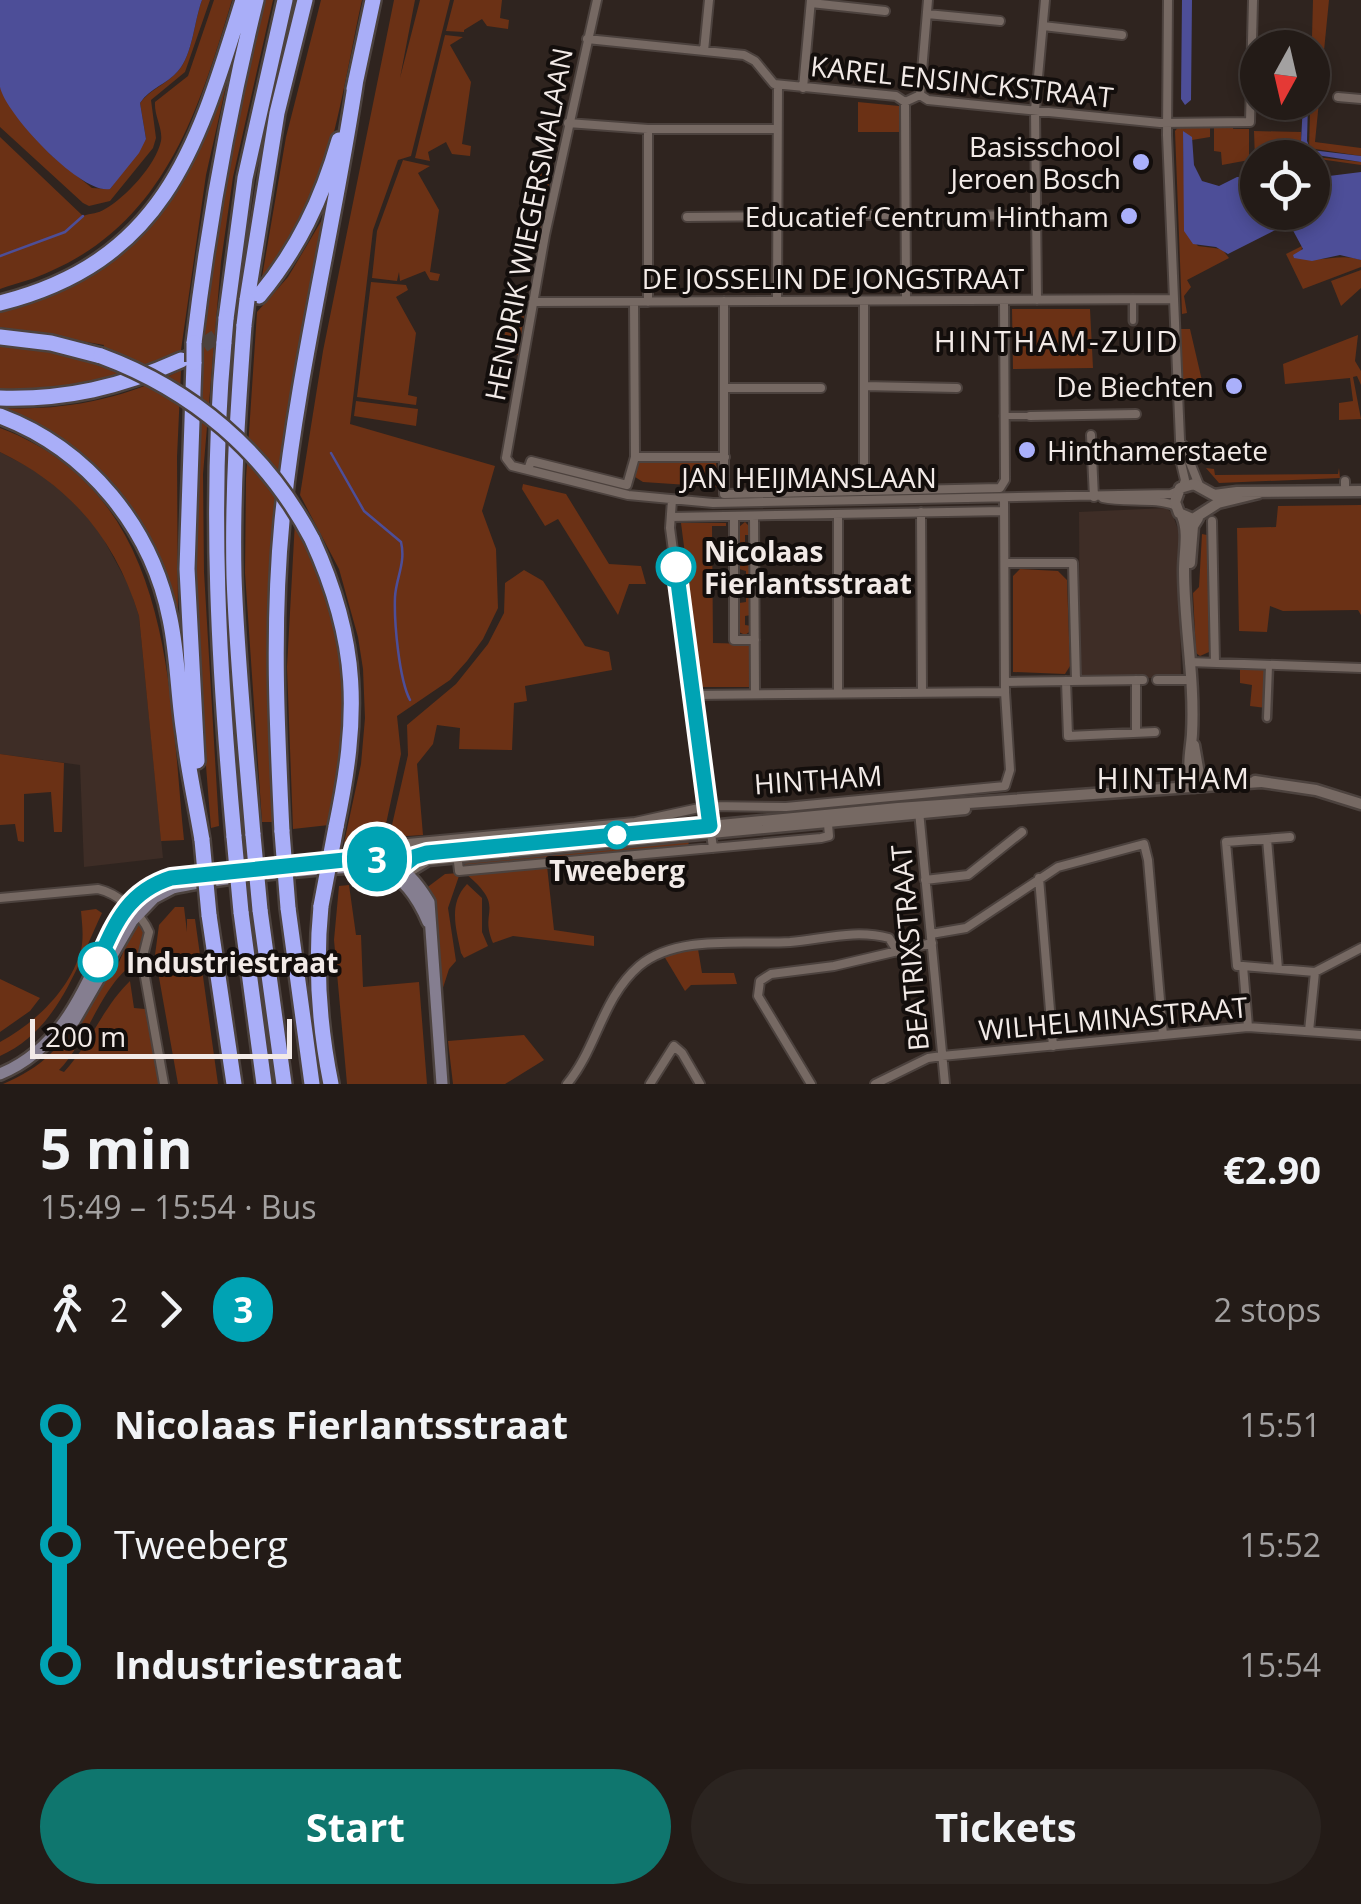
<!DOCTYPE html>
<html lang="en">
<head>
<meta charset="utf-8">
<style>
	body { margin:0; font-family:"Open Sans",sans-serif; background:#2b2420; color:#f1f3f6; height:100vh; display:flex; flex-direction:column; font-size:38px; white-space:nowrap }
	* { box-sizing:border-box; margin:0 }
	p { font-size:32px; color:#a3a1a1 }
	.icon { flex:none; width:55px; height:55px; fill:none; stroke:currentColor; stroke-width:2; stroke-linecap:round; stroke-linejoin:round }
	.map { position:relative; height:1084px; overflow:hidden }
	.details { display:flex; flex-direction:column; background:#231b17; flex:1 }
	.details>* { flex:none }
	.badge { padding:0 20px; border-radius:32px; font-size:35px; line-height:65px }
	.needle { width:65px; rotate:188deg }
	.tools { position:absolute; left:1240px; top:30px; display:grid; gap:20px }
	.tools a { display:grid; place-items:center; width:90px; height:90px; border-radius:50%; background:#231b17; box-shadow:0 5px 15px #0003,0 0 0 2px #403936; font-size:50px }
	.scale { position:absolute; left:30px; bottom:25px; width:262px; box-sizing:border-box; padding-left:10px; border:5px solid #f2eae7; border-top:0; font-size:28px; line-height:35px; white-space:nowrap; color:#f2eae7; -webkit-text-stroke:8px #130e0c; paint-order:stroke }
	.map>.badge { position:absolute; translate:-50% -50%; box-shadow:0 0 0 5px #fff }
	.legs { display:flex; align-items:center; gap:15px; height:110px; padding:0 40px; font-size:32px }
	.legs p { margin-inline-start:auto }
	.overview { display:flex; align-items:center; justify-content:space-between; height:170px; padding:0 40px }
	h1 { font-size:55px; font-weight:700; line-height:75px }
	.action { display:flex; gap:20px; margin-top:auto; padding:20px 40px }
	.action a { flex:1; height:115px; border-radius:60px; background:#0f766e; color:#fff; font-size:40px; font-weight:700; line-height:115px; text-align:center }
	.action a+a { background:#2b2420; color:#f1f3f6 }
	ul { padding:0 40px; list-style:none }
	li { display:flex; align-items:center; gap:35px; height:120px; font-size:38px }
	li i { display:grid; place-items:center; width:15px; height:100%; margin:0 12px; background:currentColor }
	li i::after { content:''; width:25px; height:25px; margin:-12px; border:8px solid; border-radius:50%; background:#231b17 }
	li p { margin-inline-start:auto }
	li:first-child i { background:linear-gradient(#0000 50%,currentColor 0) }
	li:last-child i { background:linear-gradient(currentColor 50%,#0000 0) }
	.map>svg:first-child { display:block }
</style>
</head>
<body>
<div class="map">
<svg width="1361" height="1084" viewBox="0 0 1361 1084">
	<rect width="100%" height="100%" fill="#2f241f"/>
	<path fill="#3e2d26" d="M0,452L42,474L70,496L97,527L130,588L139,616L163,858L84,867L80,765L0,754Z
		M1166,508L1172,513L1179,532L1181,678H1080L1079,512Z"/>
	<path fill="#6b3115" d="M202,0H210L185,72L151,100L156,138L153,148L110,201L89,206L83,203L0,127V86L11,108L51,155L92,188L110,189L146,139L140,103C150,89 167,84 178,71C193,54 194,21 202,0Z
		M214,0H232C199,110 165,221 51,271C35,279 17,283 0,289V137L83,216C91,213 98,214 105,209C125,198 156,165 161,141C163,128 154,116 155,102L188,76Z
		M264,0H273L233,177L221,262L203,474L204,572L219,826L211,828C198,670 186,509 201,351C212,232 236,116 264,0Z
		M321,0H362C346,71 332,180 292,241C283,253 272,265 262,277L286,137Z
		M394,0H415L400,78L420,0H450L411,156L398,160L373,230L350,424L495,466L482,511L496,549L498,608L483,639L467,661L450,680L397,716L401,754L383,838L344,843L361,764L365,718L363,669L358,637L339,569L300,495L323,351Z
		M454,0H502L500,18L509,20L508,29L487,26L482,19L464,30V32L446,31Z
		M1313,0H1329L1315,142L1361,148V156L1309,148Z
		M445,35L463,37L450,45L471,82L462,144L471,146L470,156L452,154L446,142L428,152L430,161L415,158Z
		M235,46L206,175L181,350C121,377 68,397 0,390V342L51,349L99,362L104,345L0,327V310L52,293L164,206L193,161L208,128Z
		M858,102L899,106V132H858Z
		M1210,123V137L1192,140L1183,131L1185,231L1198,246L1222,249L1229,258L1187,280L1191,287L1184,296L1187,313L1182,314L1175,131L1180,125Z
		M1214,123H1233V129H1249V160L1222,165L1221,152L1214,151Z
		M1254,131L1301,132V146L1307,156L1361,162V165L1312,158H1258L1255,161Z
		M403,160L430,166L418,173L439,210L430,272L440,274L438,281L430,280L425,271L400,281L399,272L397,281L372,278L377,231Z
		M535,171L551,173L541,228L525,225Z
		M326,213C303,330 278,448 270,569C265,653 269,738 273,822H262L245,573L246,478L257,312L288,277Z
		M1302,246L1301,257C1321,264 1340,252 1361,260V267L1303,289L1286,254Z
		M1361,270V288L1341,306L1331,281Z
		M371,282L406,285L408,290L396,297L416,333L408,395L417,397L416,405L357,397Z
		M510,301L526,303L518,355L502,353Z
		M1012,309H1090L1093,368L1013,369Z
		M1180,329H1190L1203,385L1182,386Z
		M1358,335L1355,361L1361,371V385L1357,376L1353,377L1361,419L1339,420V403L1353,401L1350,378L1285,384L1283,364Z
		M181,370L177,457L178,618H176C168,594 162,566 150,543C117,479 65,438 0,410V408C65,411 123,399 181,370Z
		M356,401L418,409L416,426L354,416Z
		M0,428C175,493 168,686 184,840L161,841L139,616C116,540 71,486 0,452Z
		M643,459L716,462L718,487L643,482L635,477L638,461Z
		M1206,468L1214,469L1215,475L1338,474L1339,468L1340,478L1219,483Z
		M523,484L566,494L609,564L641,566L646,584H629L618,615L558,519L545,526L522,489Z
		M1361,505V615L1358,610L1283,611L1270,606L1267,632L1239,631L1237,528L1276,527L1278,506Z
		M295,521C331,585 351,660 347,735C345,765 335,796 329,825L293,829L287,667Z
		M745,522L751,528V535H745V542L751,543V550L745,551V561H751V615L745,616V625L752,626V630L745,635L737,631L739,603L746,602V571L739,569V527Z
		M681,523H726V526H712L713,643L754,644V687H702Z
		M1202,534L1207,535L1209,652L1200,656L1196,653L1193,593L1199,587Z
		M1020,569L1058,571L1067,580L1070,666L1065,674L1013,672V576Z
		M524,570L543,581L585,646L609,652L612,670L525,686L527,701L514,703L512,750L459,749L460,728L437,725L433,744L417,764L423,835L392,837V825L408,755L407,725L456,684L488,644L504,613L505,583Z
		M1240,666L1268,667L1266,708L1250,706L1252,685L1240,683Z
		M0,754L64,763L62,832H54L51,792L24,794V842L18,841L15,824L0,825Z
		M688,840L689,846L465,867V861Z
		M547,866L554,930L594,936V946L513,936L493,943C478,909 508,909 465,873Z
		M460,873L448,908L456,961L449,969L441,994L436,912L425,889L445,874Z
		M467,884L482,898V932L488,946L464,958L461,953C456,928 448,904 467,884Z
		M349,885L356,935H361L363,987L419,982L427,1084H347L334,940L339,886Z
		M175,907H184L187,932V919H195L218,1084H178L155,955L159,925Z
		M96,909L102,913C77,966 58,1030 0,1056V1042C35,1023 70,990 81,950C84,937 82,923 81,911Z
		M137,924H141L146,934L140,962C106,972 87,1043 59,1070L64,1072C90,1044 103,1007 130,981L134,1008L145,1009L159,1084H3C51,1064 66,1038 93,997C101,986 111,977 117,966C125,952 128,933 137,924Z
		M698,949L702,973H734L737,984L691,985L685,991L664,956Z
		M0,979L40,998L30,1011L0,1032Z
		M524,1035L544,1060L505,1084H453L448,1041Z"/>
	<path fill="#4d4e98" d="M0,0H202C194,21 193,54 178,71C167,84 150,88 140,103L146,139L139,153L110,189C82,195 6,115 0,87C0,60 0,27 0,0Z
		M1182,0H1192L1191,100L1185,105L1181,99Z
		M1303,103H1308L1307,141L1311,150L1361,156V162L1304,153L1301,142Z
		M1183,131L1192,137L1194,165L1202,181L1219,186L1237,177H1257L1258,212H1312L1313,178L1361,172V260L1340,255L1312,261L1294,258L1293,255L1303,249L1289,223L1228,254L1216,247L1193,244L1184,231Z"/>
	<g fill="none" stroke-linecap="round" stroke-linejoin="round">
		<path stroke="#4d4e98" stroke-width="2.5" d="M0,256L65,232L83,216
			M331,453L364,511L401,542C406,563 396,578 395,597C394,622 399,679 410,700"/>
		<path stroke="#4c423d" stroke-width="15" stroke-dasharray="15 8" stroke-linecap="butt" d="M184,358L229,328L249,308"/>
		<g stroke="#4c423e" stroke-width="11">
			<path id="pedestrian" d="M1133,299V321
				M1004,416H1030
				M1267,718L1269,666"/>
		</g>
		<g stroke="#4c423e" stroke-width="12">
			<path id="minor" d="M597,0L545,235L506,458L512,466L628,495L713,503L1171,494L1178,491
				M1168,0L1167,135L1181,463L1185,480L1183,486
				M811,3L885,11
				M927,14L1000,21
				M1043,26L1122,35
				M587,39L744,55L755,61L774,84L896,96L905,102L920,95L928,100L1160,123L1250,122L1253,0
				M704,51L709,0
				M803,88L811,0
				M920,95L928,0
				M1338,97L1361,99
				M905,102L906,300
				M568,123L648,129H777
				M648,129V302
				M819,215H906
				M947,216L1035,215
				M687,217L777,216
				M1037,300L1035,110L1045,0
				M724,301V494L1000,488L1005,480L1004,300
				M777,301L778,85
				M864,301V491
				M533,302L1174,299
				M864,386L957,388
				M724,388H821
				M1030,416L1136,414
				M1091,435L1094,497
				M1183,445L1199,485
				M635,457H725
				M528,470L531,461L627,485L635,457L634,302
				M1345,481V491
				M1103,498C1125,503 1156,497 1176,506
				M672,500L670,528L713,848
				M921,512L922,693
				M838,514V693
				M754,516L755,694
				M671,517L1004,511
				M734,517V640H755
				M1212,521L1215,663
				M1006,563H1073L1076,681
				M1189,662L1361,668
				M1136,680V733
				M1157,680H1190
				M1066,681L1068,736L1155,732
				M1006,682L1143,680
				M694,695L1005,692
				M919,811L945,1084
				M1267,839L1278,969
				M397,844L635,822L708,806L786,807L1005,786L1010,770L1005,692L1004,498
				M457,853L459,871L821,838L829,836L828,824
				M1039,878L1053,1046
				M925,880L968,875L1022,832
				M0,898L98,889C117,893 142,914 149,932L142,960L164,1084
				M931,934L966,928L1058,867L1144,844L1148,860L1163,1035
				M1243,966L1315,972
				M1248,1027L1243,966H1237L1226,842L1290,837
				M1309,1031L1315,972L1361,948
				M567,1084C597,1048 602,998 639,966C677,934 744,945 790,942C824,939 855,929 889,938L898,952
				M650,1084L674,1046L682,1053L700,1084
				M811,1084L758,996L760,981L771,974L834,966L932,943
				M875,1084L928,1058L942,1056L1248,1027L1361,1035"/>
		</g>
		<g stroke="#4c423e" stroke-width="15">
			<path id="tertiary" d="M1259,493L1218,503L1193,519L1179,513L1175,502L1180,488L1194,484L1214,495L1237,492L1361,491
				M1182,516C1189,532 1184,552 1184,570C1184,624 1195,679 1192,734C1191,751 1185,772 1195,787
				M1190,563L1193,526L1198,518
				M1194,745L1200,780L1195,787
				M1255,781L1316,790L1361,804
				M399,872L409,860L427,853L898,808L1261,782
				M400,877L428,860L965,809"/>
		</g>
		<g stroke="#4c423e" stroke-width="16">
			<path id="secondary" d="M74,1021L132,921L154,898L173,888C205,880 356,861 383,870C406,878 419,901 428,922
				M0,1074C56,1051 81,999 104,947C113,928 120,908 136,895C146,886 158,882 171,879C202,871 359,854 385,862C406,868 418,884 429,902L442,1084"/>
		</g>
		<g stroke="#4c423e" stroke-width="20">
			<path id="motorway" d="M354,89L373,0
				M259,296C298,249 322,199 339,140
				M247,300L277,113L305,0
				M0,303C166,261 198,145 243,0
				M226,319L245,178L285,0
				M244,325C238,408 232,492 234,576C237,663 246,749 253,835
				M0,337L51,343L101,356
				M224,342C209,507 219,671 234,837
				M194,343C208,226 228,114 256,0
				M194,362L187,569L197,761
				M0,398C66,400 121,387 181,360
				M0,416C88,449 152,528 170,619C178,657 178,696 184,734C188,769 196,804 202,840
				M312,539C360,643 359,717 336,827
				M282,832C277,728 272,625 282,521C297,372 334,227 356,79
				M321,906C315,966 319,1025 331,1084
				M288,908L312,1084
				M260,910L284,1084
				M241,912L264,1084
				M209,915L234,1084"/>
		</g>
		<use href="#pedestrian" stroke="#766963" stroke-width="6"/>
		<use href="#minor" stroke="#766963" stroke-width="8"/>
		<use href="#tertiary" stroke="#766963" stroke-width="10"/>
		<use href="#secondary" stroke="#857e90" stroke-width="11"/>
		<use href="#motorway" stroke="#a9aef8" stroke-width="15"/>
		<g stroke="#4c423e" stroke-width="20" stroke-linecap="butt">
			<path id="motorway-bridge" d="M244,325L247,300
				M224,342L226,319
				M101,356C193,390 266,452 312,539
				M194,362V343
				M282,832L288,908
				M253,835L260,910
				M234,837L241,912
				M202,840L209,915
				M321,906L336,827"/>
		</g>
		<use href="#motorway-bridge" stroke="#a9aef8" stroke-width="15"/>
	</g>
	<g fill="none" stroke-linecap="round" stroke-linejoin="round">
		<g stroke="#fff" stroke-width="22">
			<path id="line-1" d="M98,962C115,924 127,892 171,878L354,859L381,860L400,868L414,857L427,853L710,826L676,567"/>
		</g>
		<use href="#line-1" stroke="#00a3b4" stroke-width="15"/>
	</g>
	<g fill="#aab0fb" stroke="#130e0c" stroke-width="4">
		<circle cx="1141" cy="162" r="10"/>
		<circle cx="1129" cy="216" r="10"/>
		<circle cx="1234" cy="386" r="10"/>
		<circle cx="1027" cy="450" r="10"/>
	</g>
	<g fill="#fff" stroke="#00a3b4" stroke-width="5">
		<circle cx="676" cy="567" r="18"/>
		<circle cx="617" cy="835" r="12"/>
		<circle cx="98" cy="962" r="18"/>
	</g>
	<g text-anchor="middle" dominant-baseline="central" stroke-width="8" stroke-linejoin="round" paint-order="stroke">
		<g font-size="28" fill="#f2eae7" stroke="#130e0c">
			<text transform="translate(962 81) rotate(6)">KAREL ENSINCKSTRAAT</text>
			<text transform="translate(528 224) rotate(-79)">HENDRIK WIEGERSMALAAN</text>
			<text x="833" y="278">DE JOSSELIN DE JONGSTRAAT</text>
			<text x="809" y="477">JAN HEIJMANSLAAN</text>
			<text transform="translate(818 779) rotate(-4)">HINTHAM</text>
			<text transform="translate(909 948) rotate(-95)">BEATRIXSTRAAT</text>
			<text transform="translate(1113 1018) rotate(-5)">WILHELMINASTRAAT</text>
		</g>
		<g font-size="28" fill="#f2eae7" stroke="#130e0c" text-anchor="end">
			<text x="1121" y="146">Basisschool<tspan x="1121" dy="32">Jeroen Bosch</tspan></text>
			<text x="1109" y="216">Educatief Centrum Hintham</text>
			<text x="1214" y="386">De Biechten</text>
			<text x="1047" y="450" text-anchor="start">Hinthamerstaete</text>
		</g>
		<g font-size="28" font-weight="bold" fill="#f2eae7" stroke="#130e0c" text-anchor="start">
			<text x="704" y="551">Nicolaas<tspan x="704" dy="32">Fierlantsstraat</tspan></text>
			<text x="617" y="870" text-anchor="middle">Tweeberg</text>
			<text x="126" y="962">Industriestraat</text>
		</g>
		<g font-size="30" letter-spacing="2.5" fill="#f2eae7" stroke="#130e0c">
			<text x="1057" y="340">HINTHAM-ZUID</text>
			<text x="1174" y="777">HINTHAM</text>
		</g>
	</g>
</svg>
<div class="tools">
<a><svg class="needle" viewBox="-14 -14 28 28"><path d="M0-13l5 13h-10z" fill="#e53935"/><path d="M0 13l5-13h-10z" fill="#a3a1a1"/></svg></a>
<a><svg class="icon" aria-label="locate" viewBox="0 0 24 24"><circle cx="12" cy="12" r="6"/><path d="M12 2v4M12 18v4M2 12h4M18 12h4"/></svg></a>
</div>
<div class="scale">200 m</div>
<b class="badge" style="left:377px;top:859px;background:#00a3b4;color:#fff">3</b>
</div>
<section class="details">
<div class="overview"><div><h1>5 min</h1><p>15:49 – 15:54 · Bus</p></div><b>€2.90</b></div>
<div class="legs"><svg class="icon" aria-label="walk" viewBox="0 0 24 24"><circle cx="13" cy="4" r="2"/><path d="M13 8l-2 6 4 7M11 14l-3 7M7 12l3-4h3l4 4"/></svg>2<svg class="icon" aria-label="forward" viewBox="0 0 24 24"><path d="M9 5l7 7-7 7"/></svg><b class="badge" style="background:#00a3b4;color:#fff">3</b><p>2 stops</p></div>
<ul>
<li><i style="color:#00a3b4"></i><b>Nicolaas Fierlantsstraat</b><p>15:51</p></li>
<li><i style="color:#00a3b4"></i><span>Tweeberg</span><p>15:52</p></li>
<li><i style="color:#00a3b4"></i><b>Industriestraat</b><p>15:54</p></li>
</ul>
<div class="action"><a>Start</a><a>Tickets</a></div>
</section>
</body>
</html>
